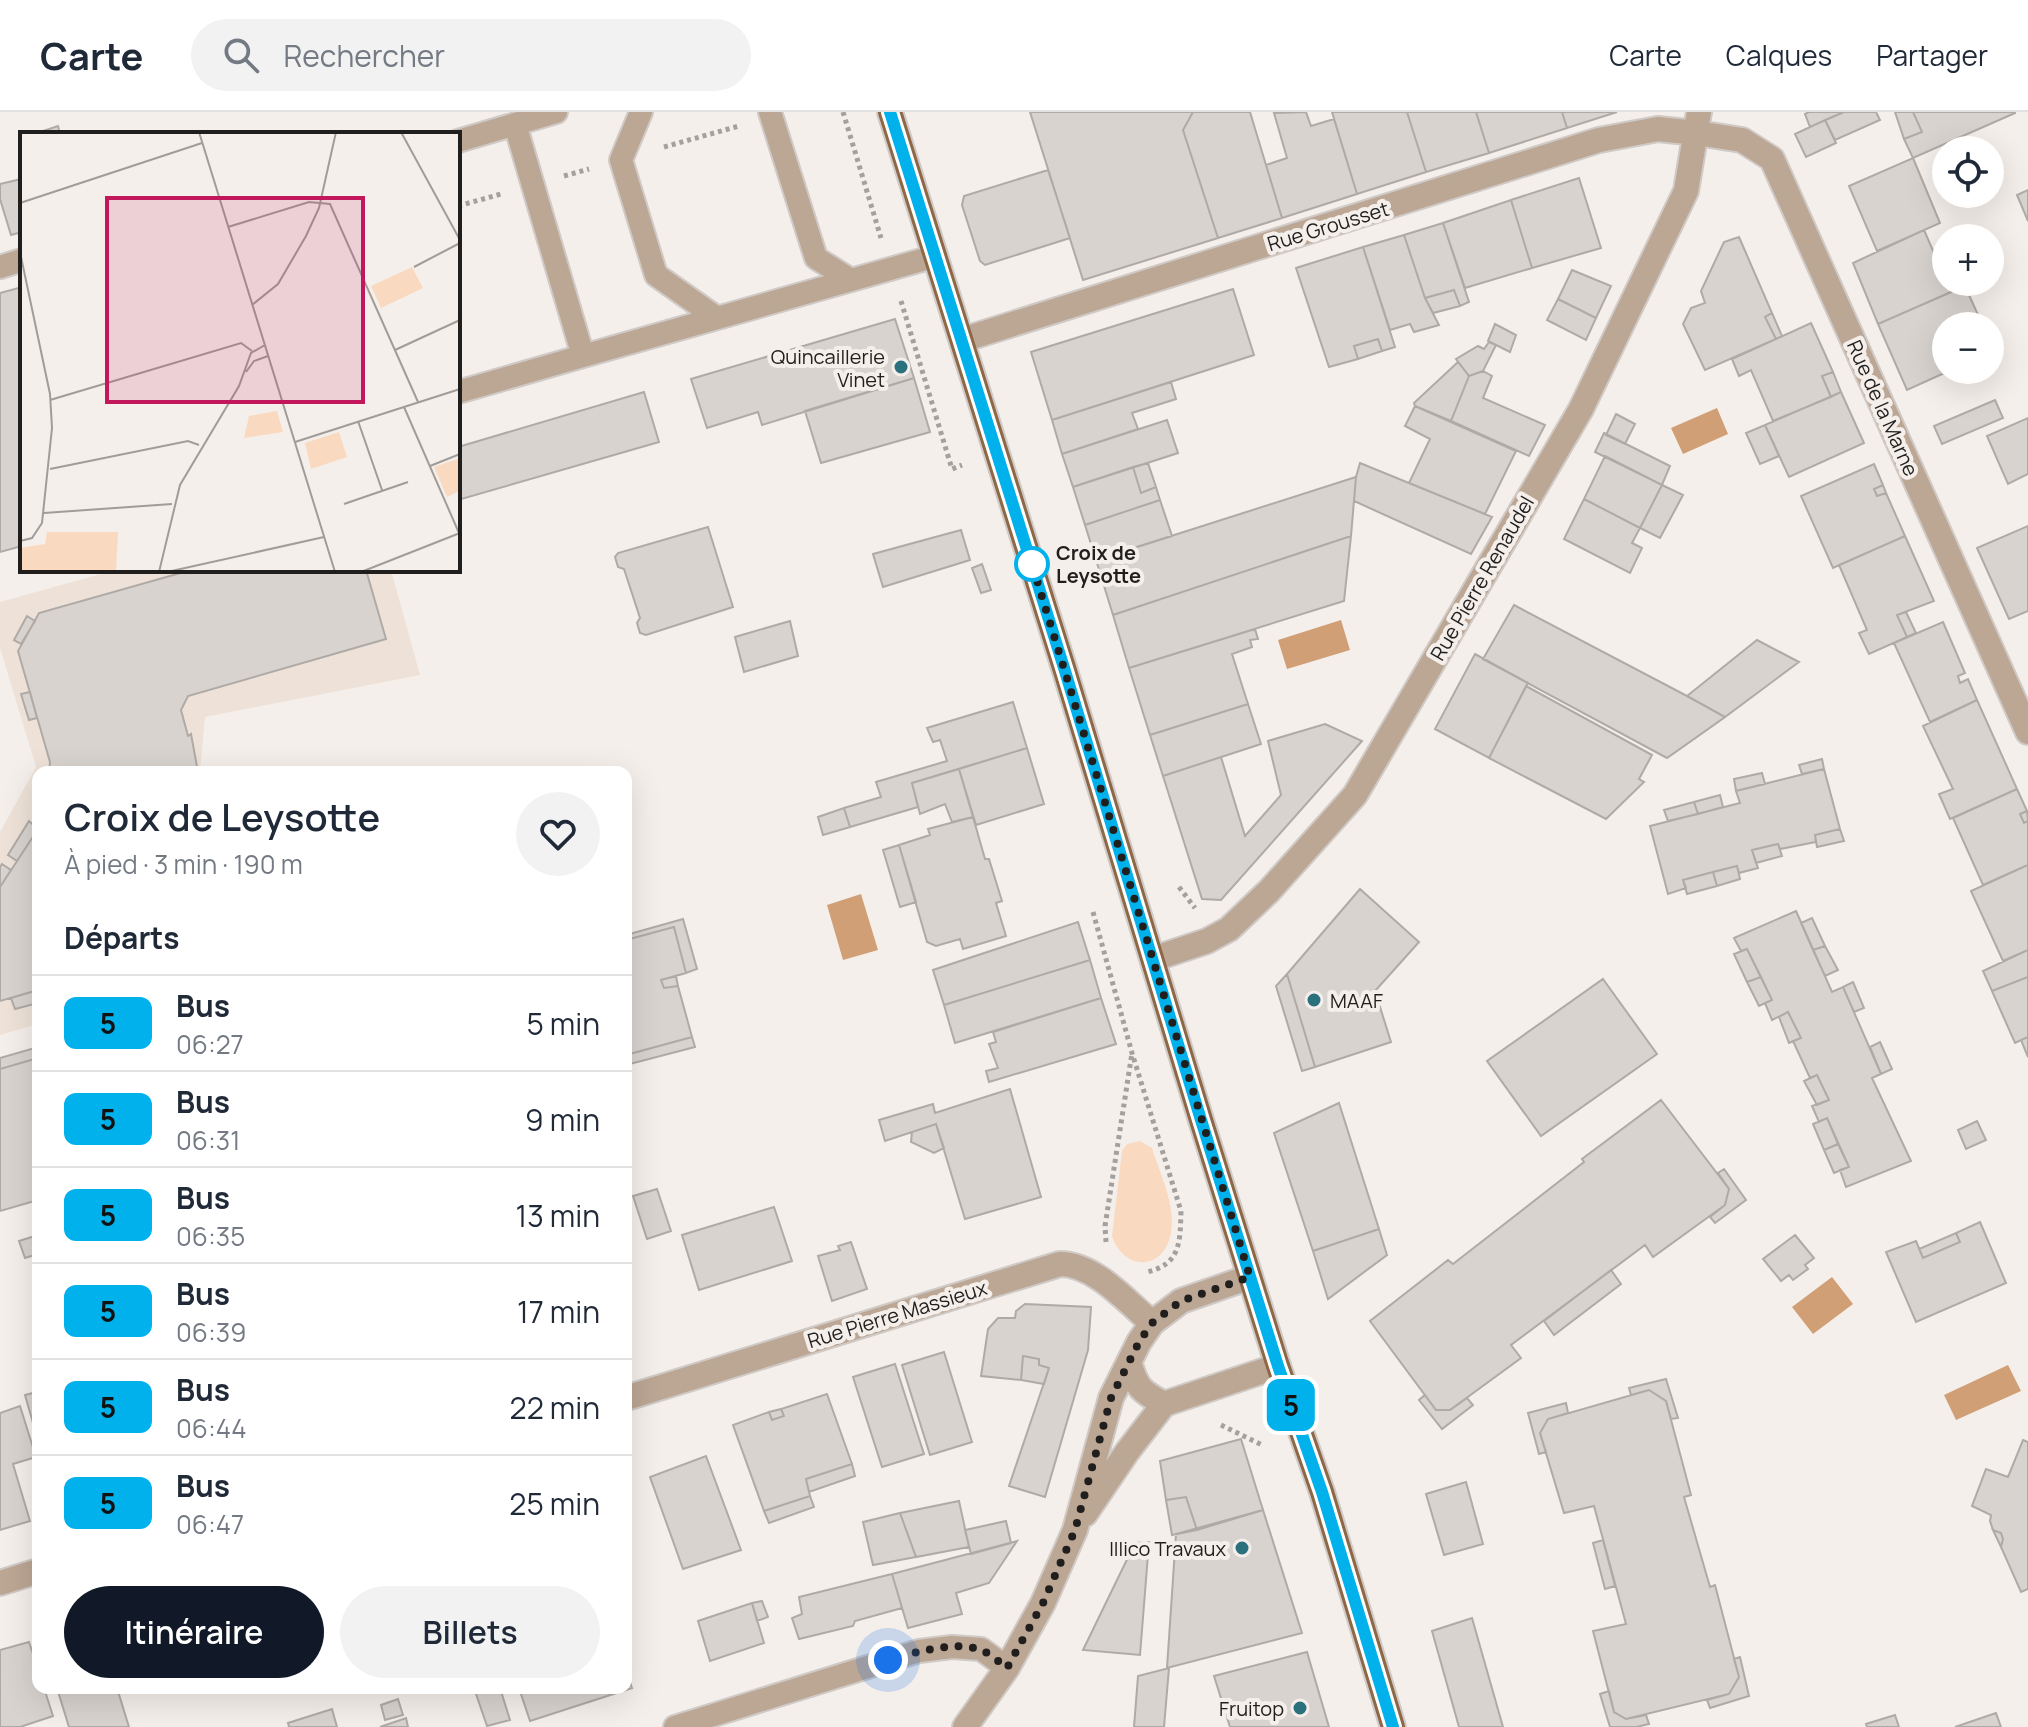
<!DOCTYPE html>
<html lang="fr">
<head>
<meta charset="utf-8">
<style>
	body { margin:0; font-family:Manrope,sans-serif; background:#f2f2f3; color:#1f2937; height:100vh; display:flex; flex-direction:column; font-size:30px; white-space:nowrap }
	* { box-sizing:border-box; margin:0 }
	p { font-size:26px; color:#747a83 }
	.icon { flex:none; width:44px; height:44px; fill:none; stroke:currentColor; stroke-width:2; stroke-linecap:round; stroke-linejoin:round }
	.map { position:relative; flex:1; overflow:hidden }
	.side { position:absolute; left:32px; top:654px; width:600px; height:928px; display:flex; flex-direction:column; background:#fff; border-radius:16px; box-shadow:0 8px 32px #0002 }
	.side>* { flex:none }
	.badge { padding:0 16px; border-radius:12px; font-size:28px; line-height:52px }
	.fabs { position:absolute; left:1932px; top:24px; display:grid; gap:16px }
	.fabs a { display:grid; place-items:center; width:72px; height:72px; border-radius:50%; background:#fff; box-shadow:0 8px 32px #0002; font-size:40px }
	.you { position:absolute; width:40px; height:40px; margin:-20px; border:6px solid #fff; border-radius:50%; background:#1a73e8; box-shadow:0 0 0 12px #1a73e833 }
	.map>.badge { position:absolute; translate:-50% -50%; box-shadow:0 0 0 4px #fff }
	h2 { padding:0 32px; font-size:30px; line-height:72px }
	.round { display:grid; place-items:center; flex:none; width:84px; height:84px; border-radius:42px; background:#f2f2f3 }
	.summary { display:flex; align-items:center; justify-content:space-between; height:136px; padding:0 32px }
	h1 { font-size:38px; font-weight:600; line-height:60px }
	.primary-button { display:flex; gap:16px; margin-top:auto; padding:16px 32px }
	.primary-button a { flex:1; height:92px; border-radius:48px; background:#111827; color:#fff; font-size:32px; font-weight:600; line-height:92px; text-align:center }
	.primary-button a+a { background:#f2f2f3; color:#1f2937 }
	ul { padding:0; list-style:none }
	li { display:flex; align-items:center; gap:24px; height:96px; padding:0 32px; border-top:2px solid #e0e1e3 }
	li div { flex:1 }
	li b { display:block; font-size:30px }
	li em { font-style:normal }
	li .badge { min-width:88px; font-weight:700; text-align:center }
	header { display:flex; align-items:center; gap:48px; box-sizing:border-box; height:112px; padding:0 40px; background:#fff; border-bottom:2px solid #e0e1e3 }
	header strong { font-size:38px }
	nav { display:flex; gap:44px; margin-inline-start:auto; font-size:28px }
	.search { width:560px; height:72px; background:#f2f2f3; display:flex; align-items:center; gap:20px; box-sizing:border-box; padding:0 28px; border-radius:44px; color:#747a83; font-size:30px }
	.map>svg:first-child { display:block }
</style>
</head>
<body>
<header>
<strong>Carte</strong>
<div class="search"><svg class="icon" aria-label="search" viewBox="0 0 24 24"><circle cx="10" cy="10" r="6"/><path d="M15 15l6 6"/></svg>Rechercher</div>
<nav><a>Carte</a><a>Calques</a><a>Partager</a></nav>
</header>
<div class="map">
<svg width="2028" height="1615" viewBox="0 0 2028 1615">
	<rect width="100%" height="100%" fill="#f5efeb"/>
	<path fill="#eee2d8" d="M115,458H391L420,563L205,605L200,660H38V912L0,923V720L36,655L0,536V490Z"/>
	<path fill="#f9dac0" d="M1140,1029L1152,1036C1160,1062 1176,1093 1171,1121C1164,1159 1124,1160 1112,1124L1122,1039L1127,1032Z"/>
	<path fill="#d09f76" d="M1717,296L1728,322L1683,342L1671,316Z
		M1341,508L1350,538L1287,557L1278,528Z
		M861,782L878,838L843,848L827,793Z
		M1832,1165L1853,1192L1813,1222L1792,1195Z
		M2008,1253L2021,1279L1956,1308L1944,1283Z"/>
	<path fill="#d8d3cf" stroke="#afaaa6" stroke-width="2" d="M1030,0H1193L1183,18L1218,126L1083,168Z
		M1193,0H1250L1282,106L1218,126L1183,18Z
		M1306,0L1311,14L1334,7L1357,82L1282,106L1266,53L1287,46L1274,1Z
		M1332,0H1407L1426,60L1357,82Z
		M1407,0H1476L1489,41L1426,60Z
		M1476,0H1562L1567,16L1489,41Z
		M1562,0H1617L1567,16Z
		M1809,0H1844L1810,15L1805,2Z
		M1844,0H1876L1880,8L1835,28L1825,8Z
		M1895,0H1913L1922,20L1904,27Z
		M1913,0H2015V1L1913,46L1904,27L1922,20Z
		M1825,8L1836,31L1806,45L1795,22Z
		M58,14L60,22H34Z
		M1913,46L1940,111L1877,139L1849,74Z
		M1048,58L1070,126L985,153L980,149L962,93L964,84Z
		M1579,66L1601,136L1532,156L1511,88Z
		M21,67L22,120L11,123L0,87V72Z
		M2028,78V109L2017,83Z
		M1511,88L1532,156L1465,176L1443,111Z
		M1443,111L1469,190L1460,194L1454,178L1425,186L1404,123Z
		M1924,118L1951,180L1878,212L1853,151Z
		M1404,123L1425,186L1439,213L1414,220L1410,212L1390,218L1363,135Z
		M1739,125L1772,201L1765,205L1776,227L1705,258L1683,212L1691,196L1705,191L1701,179L1724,130Z
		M1363,135L1395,235L1382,239L1378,227L1354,234L1358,247L1329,255L1296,156Z
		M1572,158L1611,174L1596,206L1558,187Z
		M1965,174L1983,214H1946V258H1951L1907,278L1878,212Z
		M22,175V434L0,440V181Z
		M1233,177L1254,243L1052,308L1031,240Z
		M1454,178L1460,194L1433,201L1425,186Z
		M1558,187L1596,206L1586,228L1547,208Z
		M1772,201L1782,224L1776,227L1765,205Z
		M895,207L914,266L762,313L758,300L707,316L691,267Z
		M1811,211L1833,260L1822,264L1831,285L1773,309L1751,258L1739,264L1732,247Z
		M1495,212L1516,223L1510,240L1488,229Z
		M1378,227L1382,239L1358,247L1354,234Z
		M1489,230L1496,233L1483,259L1469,264L1456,247L1478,234L1484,237Z
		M1458,250L1469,264L1451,309L1415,294L1414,291Z
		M1483,259L1492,264L1483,286L1545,313L1529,344L1451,309L1469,264Z
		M1833,260L1841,280L1831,285L1822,264Z
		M914,266L930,320L821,351L805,299Z
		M1171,270L1176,287L1132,301L1138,317L1062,342L1052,308Z
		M644,280L659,330L458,388V335Z
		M1841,280L1864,331L1789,365L1765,313Z
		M1995,288L2003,306L1942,332L1934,314Z
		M1415,294L1516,339L1485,402L1409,371L1430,327L1405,314Z
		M1616,302L1635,312L1625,332L1606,323Z
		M2028,306V362L2008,372L1987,324Z
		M1167,308L1178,341L1073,375L1062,342Z
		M1765,313L1779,344L1760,352L1746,321Z
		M1604,321L1670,354L1662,373L1595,340Z
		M1605,344L1662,373L1640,416L1584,387Z
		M1148,351L1156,375L1141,381L1133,355Z
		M1360,351L1492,405L1471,442L1354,389L1356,365Z
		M1874,352L1883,373L1874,377L1877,384L1886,381L1905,424L1833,456L1801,384Z
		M1133,355L1141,381L1156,375L1160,388L1085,413L1073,375Z
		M1356,365L1351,424L1113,503L1096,448Z
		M1662,373L1683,383L1660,426L1640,416Z
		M1883,373L1886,381L1877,384L1874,377Z
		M1584,387L1640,416L1632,431L1642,436L1630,461L1564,427Z
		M1160,388L1172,424L1096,448L1085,413Z
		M2028,414V499L2009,507L1977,436Z
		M708,415L733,495L646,523L640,521L637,511L640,506L624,457L618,455L615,445L618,441Z
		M961,418L970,448L883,475L873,442Z
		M1351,424L1344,489L1129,556L1113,503Z
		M1905,424L1934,489L1897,503L1907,525L1869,542L1859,521L1867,518L1839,453Z
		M982,452L991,478L981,481L972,456Z
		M191,458H366L386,527L188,584L181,598L188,624L191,622L198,660H49L50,650L18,539L39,501Z
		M1514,493L1687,584L1725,605L1667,646L1483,547Z
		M1906,500L1916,521L1907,525L1897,503Z
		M27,504L35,509L21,532L14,528Z
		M790,509L798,544L744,560L735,525Z
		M1943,510L1965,561L1958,564L1960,571L1968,567L1977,588L1930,610L1894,531Z
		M1255,517L1258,527L1250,528L1252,535L1232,542L1248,592L1150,623L1129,556Z
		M1757,528L1799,550L1725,605L1687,584Z
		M1475,542L1528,571L1489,646L1435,617Z
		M1526,574L1652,643L1639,667L1644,670L1606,707L1489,646Z
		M30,580L37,606L29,608L21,582Z
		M1977,588L2017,677L1950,707L1939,682L1953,677L1923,614Z
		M1013,590L1027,636L912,671L918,695L850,715L844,696L881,685L876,670L947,649L940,628L933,630L927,616Z
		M1248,592L1261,632L1163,664L1150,623Z
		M1325,612L1362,629L1221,788L1202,787L1163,664L1221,645L1245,724L1281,683L1268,629Z
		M1027,636L1044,692L976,713L959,657Z
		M1822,647L1824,657L1802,662L1799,653Z
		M959,657L973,705L952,710L945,692L920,702L912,671Z
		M1824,657L1840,717L1815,723L1816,730L1780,737L1778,732L1752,738L1758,756L1739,761L1737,754L1713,760L1683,768L1686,776L1668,782L1650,714L1740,691L1736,679Z
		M1762,661L1765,672L1736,679L1734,667Z
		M2017,677L2027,699L2020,702L2024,711L2028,709V753L1983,773L1953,706Z
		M1720,683L1723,695L1698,702L1694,690Z
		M1694,690L1698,702L1668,709L1664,698Z
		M844,696L850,715L823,723L818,705Z
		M2027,699L2028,709L2024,711L2020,702Z
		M973,705L985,747H989L1002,789L996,791L1006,824L963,837L960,827L936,834L927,830L899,733L930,723L928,717Z
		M29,709L38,717L17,749L8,743Z
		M38,717V878L0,889V775Z
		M1840,717L1844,729L1817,735L1815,723Z
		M1778,732L1782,744L1756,751L1752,738Z
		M899,733L916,790L900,795L883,738Z
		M2,752L11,758L0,775V755Z
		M2028,753V838L2003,849L1971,779Z
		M1737,754L1740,767L1717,774L1713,760Z
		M1713,760L1717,774L1687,782L1683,768Z
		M1360,777L1419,830L1375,879L1391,930L1315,955L1287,862Z
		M1796,799L1832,880L1843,875L1881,962L1872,966L1911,1049L1846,1075L1840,1058L1849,1055L1827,1006L1819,1010L1812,994L1829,988L1817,963L1810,966L1793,929L1801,926L1788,900L1772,908L1765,891L1772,888L1747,837L1741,839L1734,826Z
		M1812,806L1825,834L1813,838L1801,811Z
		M683,807L697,857L686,861L674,815L626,828V823Z
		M1078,810L1090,848L944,893L933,858Z
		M674,815L686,861L661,868L664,876L678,874L692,925L626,943V828Z
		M1825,834L1838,858L1825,864L1813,838Z
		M1747,837L1761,865L1747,870L1734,842Z
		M2028,838V865L1992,879L1983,859Z
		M1090,848L1101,886L955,931L944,893Z
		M1287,862L1315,955L1302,959L1276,874Z
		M676,864L678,874L664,876L661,868Z
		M1761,865L1772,888L1759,894L1747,870Z
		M2028,865V925L2015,931L1992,879Z
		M1603,867L1657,942L1541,1024L1487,949Z
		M1853,870L1864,896L1854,900L1843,875Z
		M38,878V891L15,897L11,886Z
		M1101,886L1116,932L989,970L986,959L998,956L989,932L996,930L993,920Z
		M1788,900L1801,926L1789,931L1779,905Z
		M692,925L695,935L626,953V943Z
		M2028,925V945L2021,928Z
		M1880,930L1892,957L1881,962L1870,935Z
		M38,935V946L0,957V946Z
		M38,946V1088L0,1099V957Z
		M1817,963L1829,988L1817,993L1804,969Z
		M1010,977L1041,1085L965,1107L936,1012L885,1029L879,1008L933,992L935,1001Z
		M1661,988L1729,1077L1725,1093L1653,1145L1645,1133L1511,1233L1521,1246L1450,1298H1436L1370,1209L1448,1148L1453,1152L1584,1050L1582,1047Z
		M1339,991L1379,1117L1313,1139L1274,1021Z
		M1827,1006L1838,1032L1824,1038L1813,1012Z
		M1977,1009L1986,1028L1966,1037L1958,1018Z
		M936,1012L944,1036L934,1041L911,1030L912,1020Z
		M1838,1032L1849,1055L1834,1061L1824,1038Z
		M1724,1057L1746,1088L1715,1111L1710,1105L1725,1093L1729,1077L1718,1061Z
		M657,1077L671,1119L647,1127L633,1084Z
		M774,1095L792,1149L699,1178L682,1123Z
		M1980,1110L2006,1171L1916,1210L1886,1140L1916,1129L1923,1146L1960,1130L1956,1121Z
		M1379,1117L1387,1143L1328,1187L1313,1139Z
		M1956,1121L1960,1130L1923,1146L1919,1137Z
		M38,1123V1142L25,1146L19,1129Z
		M1795,1123L1814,1146L1805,1153L1808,1157L1793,1168L1789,1163L1781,1169L1763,1147Z
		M851,1130L867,1177L832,1189L818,1144L840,1138L838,1134Z
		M1611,1158L1621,1172L1554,1223L1544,1209Z
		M1025,1192L1091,1195L1088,1238L1045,1385L1009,1374L1049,1256L1039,1253V1247L1023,1244L1021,1268L981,1264L988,1217L998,1206H1015L1016,1199Z
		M944,1240L972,1330L930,1343L902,1253Z
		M1023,1244L1039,1247V1253L1049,1256L1044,1272L1021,1268Z
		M895,1252L924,1342L882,1355L853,1265Z
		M1666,1267L1678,1306L1671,1307L1666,1289L1649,1278L1631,1283L1629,1276Z
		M1649,1278L1666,1289L1691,1383L1684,1385L1710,1475L1715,1473L1739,1565L1729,1582L1626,1607L1614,1600L1593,1519L1626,1512L1594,1394L1564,1401L1540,1321L1548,1307Z
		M37,1280L38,1282L37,1325L25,1283Z
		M827,1282L852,1352L806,1367L810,1384L764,1399L733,1313L769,1300L772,1308L784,1304L781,1297Z
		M1425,1283L1436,1298H1450L1467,1286L1473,1293L1442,1317L1419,1288Z
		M1566,1291L1568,1301L1548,1307L1540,1321L1546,1340L1539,1342L1528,1301Z
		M20,1294L36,1345L13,1352L30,1409L0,1418V1301Z
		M781,1297L784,1304L772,1308L769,1300Z
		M1241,1327L1263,1398L1197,1418L1186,1385L1166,1388L1160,1349Z
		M2023,1328L2028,1330V1477L2021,1480L2001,1435L2003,1427L2001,1421L1993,1418L1990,1409L1991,1403L1972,1394L1986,1357L2008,1365Z
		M706,1344L741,1438L683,1457L650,1365Z
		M852,1352L855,1364L809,1380L806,1367Z
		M1466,1370L1483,1432L1444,1443L1426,1382Z
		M810,1384L814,1395L769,1411L764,1399Z
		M1186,1385L1197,1418L1172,1423L1166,1388Z
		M959,1389L969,1435L916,1445L900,1401Z
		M1263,1398L1302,1521L1167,1556L1176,1422Z
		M900,1401L916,1445L873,1453L863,1410Z
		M1006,1409L1011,1431L971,1442L965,1418Z
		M1993,1418L2001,1421L2003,1427L2001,1435Z
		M1603,1428L1615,1474L1605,1477L1593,1431Z
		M1017,1429L989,1471L956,1481L962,1502L908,1516L892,1462Z
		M1149,1430L1140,1543L1083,1538L1135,1431Z
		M892,1462L902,1496L855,1509L853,1514L799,1527L792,1506L802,1502L799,1485Z
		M762,1489L768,1505L757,1509L752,1491Z
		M752,1491L764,1531L710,1549L698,1509Z
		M1472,1506L1503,1615H1459L1432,1519Z
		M29,1530L38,1557V1576H44L53,1604L20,1615H0V1538Z
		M1307,1540L1329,1615H1230L1214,1564Z
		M1740,1545L1749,1584L1710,1596L1707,1588L1729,1582L1739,1565L1734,1547Z
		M1169,1556L1164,1615H1134L1138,1564Z
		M626,1558L632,1576L530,1609L519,1576H626Z
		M57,1576H117L129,1615H69Z
		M486,1576H500L510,1608L487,1614L475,1579Z
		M1609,1579L1614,1600L1626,1607L1646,1603L1649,1612L1636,1615H1610L1600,1582Z
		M398,1587L403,1603L385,1608L381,1593Z
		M332,1597L337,1615H289L288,1611Z
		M1996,1601L2001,1615H1955Z
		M1895,1603L1899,1615H1867L1866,1612Z
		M406,1606L408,1615H380Z"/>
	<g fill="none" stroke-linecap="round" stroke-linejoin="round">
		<g stroke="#cfcac6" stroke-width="26">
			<path id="service" d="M641,0L621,48L656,163L717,206
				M770,0L816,146L851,168
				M458,29L556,0
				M0,155L22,148
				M583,244L936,144
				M458,280L583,244L515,12
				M675,1615L919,1539L952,1535L981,1537L1007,1556"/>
		</g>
		<g stroke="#cfcac6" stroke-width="28">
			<path id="minor" d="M962,228L1599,28L1658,17L1697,21L1742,28L1772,47L2028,620
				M1153,847L1207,829L1229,817L1269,779L1355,683L1581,297L1686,79L1699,0
				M626,1286L1060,1152C1095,1152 1127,1190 1152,1211
				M0,1471L38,1459"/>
		</g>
		<g stroke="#cfcac6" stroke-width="28">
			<path id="tertiary" d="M1129,1250C1137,1276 1140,1279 1164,1292
				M1085,1402L1127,1340L1164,1292L1278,1254
				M965,1615L1007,1556L1043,1491L1075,1418L1111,1286L1139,1230L1152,1211L1181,1189L1250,1165"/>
		</g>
		<g stroke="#cfcac6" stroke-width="28">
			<path id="primary" d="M890,0L1065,559L1201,1008L1278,1254L1322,1380L1393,1615"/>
		</g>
		<path stroke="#a4a09d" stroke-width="5" stroke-dasharray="4 4" stroke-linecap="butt" d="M843,0L881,126
			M664,35L739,14
			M564,64L589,57
			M458,94L501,82
			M901,189L952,357L962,353
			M1179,775L1195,796
			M1093,800L1132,941L1181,1099C1180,1130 1181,1152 1147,1160
			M1106,1130L1105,1114L1132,941
			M1221,1313L1264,1334"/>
		<use href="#service" stroke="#bca694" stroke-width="22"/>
		<use href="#minor" stroke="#bca694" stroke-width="24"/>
		<use href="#tertiary" stroke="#bca694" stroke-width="24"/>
		<use href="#primary" stroke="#8e6747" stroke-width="24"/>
	</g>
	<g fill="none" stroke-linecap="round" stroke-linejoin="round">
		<g stroke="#fff" stroke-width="18">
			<path id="line" d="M890,0L1065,559L1201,1008L1278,1254L1322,1380L1393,1615"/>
		</g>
		<use href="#line" stroke="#00b1eb" stroke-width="12"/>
		<path stroke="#211f1e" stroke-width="8" stroke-dasharray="0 14.4" d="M888,1548C913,1541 956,1528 981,1538C990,1541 999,1550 1007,1556L1043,1491L1075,1418L1111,1286L1139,1230L1152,1211L1181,1189L1250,1165L1032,452"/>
	</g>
	<g fill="#2a717d" stroke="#f5efeb" stroke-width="3">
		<circle cx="901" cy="255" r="8"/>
		<circle cx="1314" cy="888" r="8"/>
		<circle cx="1242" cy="1436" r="8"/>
		<circle cx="1300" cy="1596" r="8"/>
	</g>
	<circle fill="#fff" stroke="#00b1eb" stroke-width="4" cx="1032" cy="452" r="16"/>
	<g text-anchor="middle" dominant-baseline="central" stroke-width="8" stroke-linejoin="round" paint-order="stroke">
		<g font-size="20" fill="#211f1e" stroke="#f5efeb">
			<text transform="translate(1328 114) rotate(-17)">Rue Grousset</text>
			<text transform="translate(1883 296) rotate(66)">Rue de la Marne</text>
			<text transform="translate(1482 466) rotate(-60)">Rue Pierre Renaudel</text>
			<text transform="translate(897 1202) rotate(-17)">Rue Pierre Massieux</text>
		</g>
		<g font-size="20" fill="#211f1e" stroke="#f5efeb" text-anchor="end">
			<text x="885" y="244">Quincaillerie<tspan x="885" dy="23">Vinet</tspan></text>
			<text x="1330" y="888" text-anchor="start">MAAF</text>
			<text x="1226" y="1436">Illico Travaux</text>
			<text x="1284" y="1596">Fruitop</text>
		</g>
		<g font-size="20" font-weight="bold" fill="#211f1e" stroke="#f5efeb" text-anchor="start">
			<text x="1056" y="440">Croix de<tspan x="1056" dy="23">Leysotte</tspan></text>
		</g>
	</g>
	<g transform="translate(20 20)">
		<rect width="440" height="440" fill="#f5efeb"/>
		<path d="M392,135L403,156L361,176L351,154ZM257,279L263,300L224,306L229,284ZM319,300L327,325L291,337L285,311ZM440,326V359L427,365L414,335ZM27,400H98L96,440H0V416L25,412Z" fill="#f9dac0"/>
		<path fill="none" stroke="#a09c99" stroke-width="2" d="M179,0L315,440M381,0L440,108M0,71L182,11M208,95L289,70L310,72L398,270M0,120L30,262L32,296L22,391L12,406L0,409M394,135L440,111M232,173L258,152L286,104L299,76L316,0M375,218L440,188M226,240L234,229L248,224M30,268L221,211L232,219M384,275L439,401M338,289L362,358M275,310L440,257M410,334L440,322M30,337L168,309L179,313M324,372L388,350M24,381L152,372M139,440L160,353L219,254L231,221L245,213M147,440L304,405M341,440L440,401"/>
		<path fill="#c2185b" fill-opacity="0.15" stroke="#c2185b" stroke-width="4" d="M87,66H343V270H87Z"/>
		<rect width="440" height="440" fill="none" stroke="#211f1e" stroke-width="4"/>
	</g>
</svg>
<div class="fabs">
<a><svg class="icon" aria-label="locate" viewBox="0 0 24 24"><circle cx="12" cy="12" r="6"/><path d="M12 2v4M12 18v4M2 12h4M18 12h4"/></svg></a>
<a>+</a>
<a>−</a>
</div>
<div class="you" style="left:888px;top:1548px"></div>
<b class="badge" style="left:1291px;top:1293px;background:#00b1eb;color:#111">5</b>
<section class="side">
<div class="summary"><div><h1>Croix de Leysotte</h1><p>À pied · 3 min · 190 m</p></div><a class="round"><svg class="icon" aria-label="heart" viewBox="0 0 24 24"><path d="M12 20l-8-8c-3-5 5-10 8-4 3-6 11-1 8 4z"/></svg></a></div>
<h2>Départs</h2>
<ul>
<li><span class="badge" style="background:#00b1eb;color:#111">5</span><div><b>Bus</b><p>06:27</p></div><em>5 min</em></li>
<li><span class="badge" style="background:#00b1eb;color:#111">5</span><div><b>Bus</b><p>06:31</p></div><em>9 min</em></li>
<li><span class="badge" style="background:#00b1eb;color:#111">5</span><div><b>Bus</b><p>06:35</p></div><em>13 min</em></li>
<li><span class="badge" style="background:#00b1eb;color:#111">5</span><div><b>Bus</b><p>06:39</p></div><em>17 min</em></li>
<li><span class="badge" style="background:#00b1eb;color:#111">5</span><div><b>Bus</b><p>06:44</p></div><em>22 min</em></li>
<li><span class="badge" style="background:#00b1eb;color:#111">5</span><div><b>Bus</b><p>06:47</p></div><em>25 min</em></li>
</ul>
<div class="primary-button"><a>Itinéraire</a><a>Billets</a></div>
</section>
</div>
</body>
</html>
